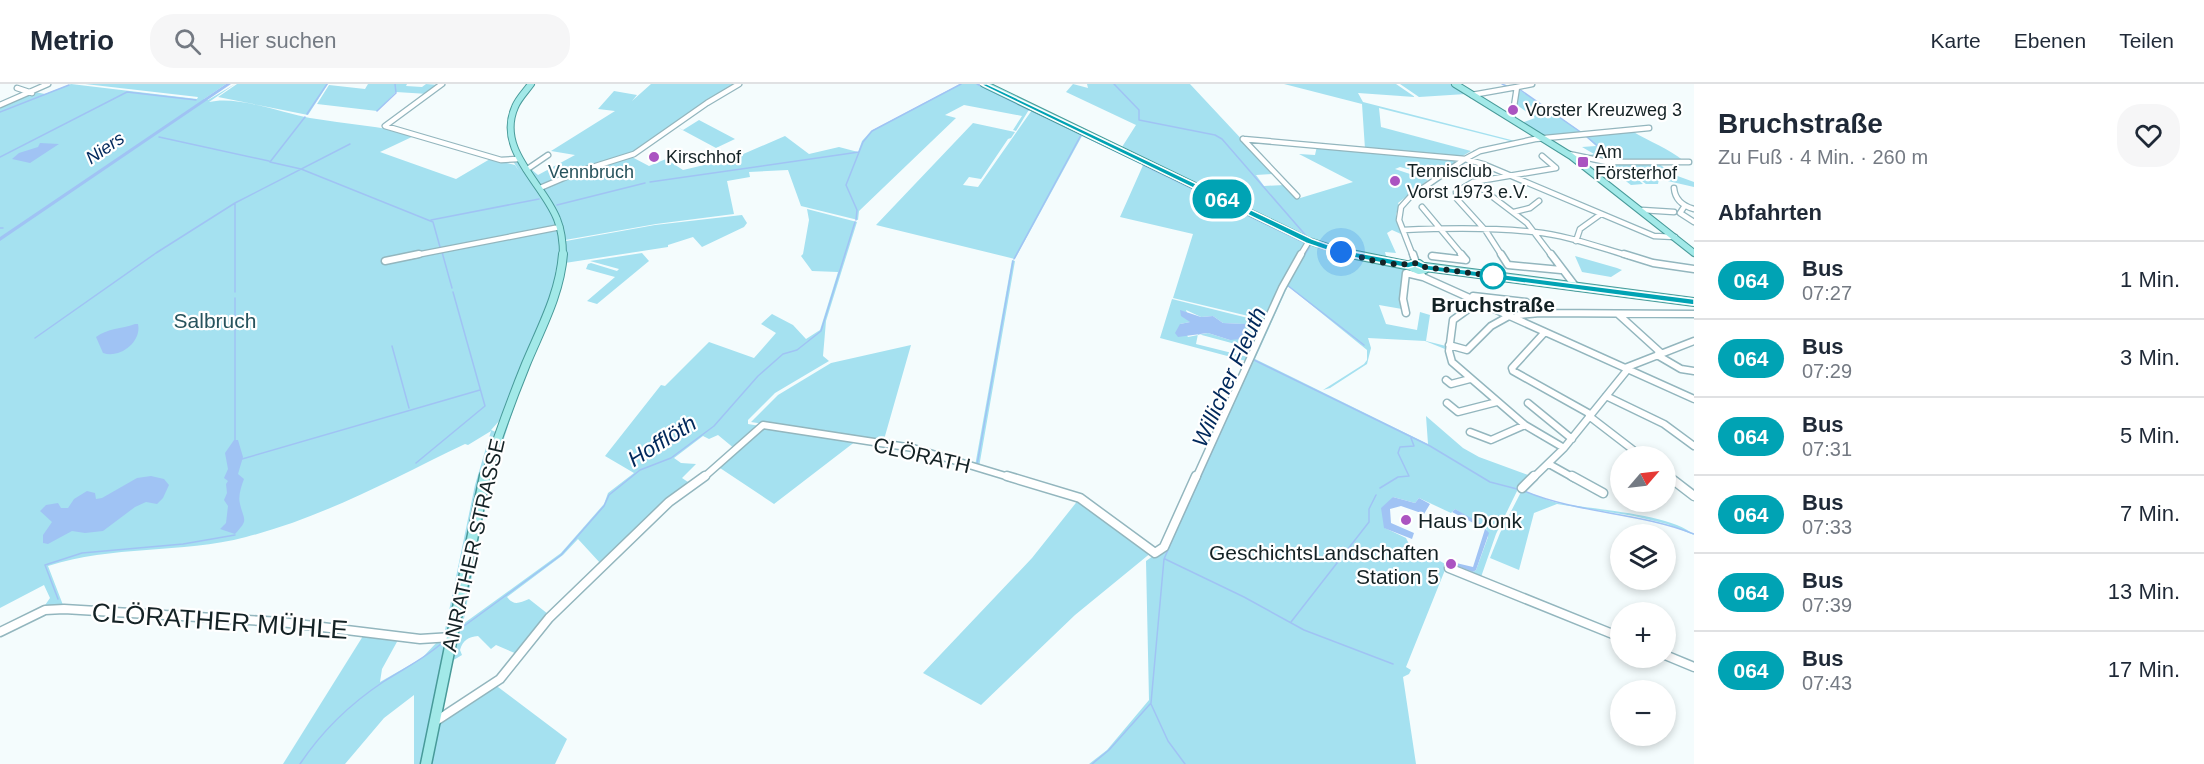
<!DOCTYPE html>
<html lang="de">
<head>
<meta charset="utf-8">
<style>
	body { margin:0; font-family:Helvetica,sans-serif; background:#f6f6f7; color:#1f2937; height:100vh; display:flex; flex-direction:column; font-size:22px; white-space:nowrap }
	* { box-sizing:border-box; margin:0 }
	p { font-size:20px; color:#747a83 }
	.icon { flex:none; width:33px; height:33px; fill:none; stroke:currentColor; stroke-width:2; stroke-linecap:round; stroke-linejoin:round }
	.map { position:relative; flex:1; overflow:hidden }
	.sheet { display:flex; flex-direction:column; background:#fff; width:510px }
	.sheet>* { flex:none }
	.badge { padding:0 12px; border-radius:20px; font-size:21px; line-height:39px }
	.needle { width:39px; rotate:62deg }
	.controls { position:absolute; left:1610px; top:362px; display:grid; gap:12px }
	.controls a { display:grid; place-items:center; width:66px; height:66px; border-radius:50%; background:#fff; box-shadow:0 3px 9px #0003; font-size:30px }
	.you { position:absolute; width:30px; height:30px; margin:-15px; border:4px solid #fff; border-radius:50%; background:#1a73e8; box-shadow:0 0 0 9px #1a73e833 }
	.map>.badge { position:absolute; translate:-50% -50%; box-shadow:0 0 0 3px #fff }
	h2 { padding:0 24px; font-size:22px; line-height:54px }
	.round { display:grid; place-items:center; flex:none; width:63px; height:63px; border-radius:24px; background:#f6f6f7 }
	.head { display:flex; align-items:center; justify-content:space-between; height:102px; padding:0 24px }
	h1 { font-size:28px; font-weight:700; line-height:45px }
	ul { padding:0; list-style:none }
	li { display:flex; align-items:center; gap:18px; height:78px; padding:0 24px; border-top:2px solid #e0e1e3 }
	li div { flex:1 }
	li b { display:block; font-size:22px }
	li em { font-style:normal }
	li .badge { min-width:66px; font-weight:700; text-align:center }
	header { display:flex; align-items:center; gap:36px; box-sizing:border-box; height:84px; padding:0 30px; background:#fff; border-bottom:2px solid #e0e1e3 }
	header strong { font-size:28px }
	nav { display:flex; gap:33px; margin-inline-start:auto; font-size:21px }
	.search { width:420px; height:54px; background:#f6f6f7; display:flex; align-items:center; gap:15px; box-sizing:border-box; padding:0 21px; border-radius:24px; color:#747a83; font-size:22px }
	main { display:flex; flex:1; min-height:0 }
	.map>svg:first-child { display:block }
</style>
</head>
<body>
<header>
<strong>Metrio</strong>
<div class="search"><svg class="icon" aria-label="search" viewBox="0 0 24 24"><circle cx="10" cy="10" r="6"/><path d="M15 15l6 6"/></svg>Hier suchen</div>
<nav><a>Karte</a><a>Ebenen</a><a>Teilen</a></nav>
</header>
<main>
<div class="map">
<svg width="1694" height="680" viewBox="0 0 1694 680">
	<rect width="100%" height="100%" fill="#f4fcfd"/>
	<path fill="#a5e1f0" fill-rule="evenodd" d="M71,0L197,15L198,13L85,0H226L204,15L208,16L235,0L209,18C237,11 282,29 310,34C346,40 381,42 416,51L380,68L456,95L490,75L515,81L519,87L513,77L518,78C548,117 562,134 560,185L555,187L559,190L546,227L500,336L491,346L496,348L450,545L444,551L475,401L491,347L468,361L465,360C394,394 324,433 246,453C181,470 112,461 48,482L63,521L43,524L50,514L44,501L0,524V22L35,8L45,10Z
		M237,0H328L308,31L218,13Z
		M368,0H407L406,2L422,3L426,0L440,1L428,10L396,8L377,27L317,20L329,1L365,5Z
		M651,0H738L630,72L649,82L666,75L683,86L734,74L785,52L809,70L839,63L858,68L862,57L871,47L960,0H982L1030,24L1016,47L1013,46L1022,32L964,21L945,31L956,34L859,127L858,136L801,122L788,86L749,88L750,93L727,97L734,130L656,140L565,156L557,128L543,106V101L540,100L529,86L531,85L538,91L575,71L551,67L615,27L598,25L614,7L637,11L632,17Z
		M1073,0L1088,4L1087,0H1190L1274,90L1256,91L1264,102L1284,101L1297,115L1353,98L1299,70L1315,71L1317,62L1458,76L1434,92L1400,83L1395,85L1428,96L1398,119L1399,121L1396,131L1401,150L1392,146L1387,149L1396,169L1385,168L1387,176L1324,162L1050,29L1122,63L1136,41L1066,8Z
		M1284,0H1396L1415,13L1358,9L1363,18L1515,57L1535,52L1471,67L1461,73L1365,65L1362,20ZM1379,24L1510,57L1471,67L1381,43Z
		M1400,0H1452L1466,10L1419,13Z
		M1518,5L1584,50L1547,54L1521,39L1535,34L1517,21Z
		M1032,26L1141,79L1082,52L1015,175L876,141L973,39L1015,48L1011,54L1008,55L981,95L969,93L963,101L978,103Z
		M699,36L735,55L716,64L675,42L683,46Z
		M1632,47C1650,58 1668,64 1684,77L1606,78L1584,72L1594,70L1582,63L1596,62L1585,52Z
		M1577,74L1608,79L1657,78L1672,90L1694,98V103L1659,95L1658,100H1646L1629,87L1643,100L1631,101L1606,82Z
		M1144,79L1306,158L1265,236L1173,214L1193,150L1120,133Z
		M807,125L857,138L826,237L823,272L829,277L775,309L748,336V340L760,342L735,365L718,351L709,355L703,352L674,374L681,379L696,380L682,394L691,400L601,480L578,455L563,471L507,513C514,522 519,519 529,515L548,530L517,570L496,561L491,565L478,552C468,553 463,556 460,566L462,571L452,577L441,627L487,402L495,370L526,286L489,401L463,540L561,469L604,420L608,409L634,389L605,372L661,301L665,302L709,258L754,274L776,249L761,240L772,230L793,241L806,255L820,246L838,188L812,187L801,172L803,170L809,136Z
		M742,131L747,139L744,143L702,163L693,153L668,161V163L565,179L566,157L655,141Z
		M1310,159L1409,184L1417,192L1403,187L1402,225L1379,221L1386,240L1417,246L1420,228L1430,231L1426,257L1446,262L1445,265L1425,257L1368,254L1371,264L1367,280L1330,304L1323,306L1364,280L1367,276V266L1288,202L1255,275L1428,360L1426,332L1463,364L1479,373L1531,392L1518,405L1496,450L1481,493L1451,483L1452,480L1473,488L1476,486L1488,453L1486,444L1455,425L1451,429L1419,414L1415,419L1393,413L1385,444L1406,454L1409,460L1447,481L1406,583L1411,586L1409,590L1403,593L1416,680H1089L1107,666L1149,616L1146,477L1167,462L1287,196Z
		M642,169L649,177L597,220L587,217L615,193L586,185L588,180L591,179L617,187L619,185L590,177Z
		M1575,172L1617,184L1622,186L1611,193L1582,188Z
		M1012,176L1015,177L979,383L975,382Z
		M1172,215L1264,238L1253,261L1244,259L1239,261L1198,250L1196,260L1248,273L1246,277L1160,254ZM1186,226L1201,233L1213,232L1223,239L1244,240L1230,256L1208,249L1188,253L1180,240L1190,238Z
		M911,261L883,359L751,338L778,311L831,279Z
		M764,342L856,357L774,420L720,384Z
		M1522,406C1534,410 1546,416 1558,419C1589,425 1673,430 1694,451L1667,440L1634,432L1557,420L1534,429L1519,486L1490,474L1500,449Z
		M1079,415L1152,468L1075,531L981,621L923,589L1032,474Z
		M363,552L398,556L382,585L380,598L422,574L438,557L446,563L423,680H414V611L384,634L345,680H283Z
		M494,600L567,655L555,680H430L439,640Z"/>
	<path fill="#a0c3f4" d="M226,0H231L0,157V153Z
		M40,59L59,60L30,79L12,75L19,69L38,63Z
		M1180,226L1201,233L1213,232L1223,239L1246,240L1241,255L1230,256L1208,249L1178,253L1175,249L1180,240L1190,238L1181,232Z
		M135,240H138C142,258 120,275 103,269L96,253C108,244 121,245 135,240Z
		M234,356H238L243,373L238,390L244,395C241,403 238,412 240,420C244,437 249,435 235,450L220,445L226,439L228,422L224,416L227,409L226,400L228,397L224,394L228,385L225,369Z
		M151,392L164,395L169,401L163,414L157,420L146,418L135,423L103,447L85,449L72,447L48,460L43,459V451L52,438L40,427L46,421L58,419L61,424H68L74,415L87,407L95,409L96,415L102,414L137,394Z
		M1393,413L1415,419L1419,414L1430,420L1424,430L1401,422L1390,425L1391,439L1414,449L1412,455L1384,444L1381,424Z
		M1455,425L1480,439L1489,449L1476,486L1473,488L1452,480V478L1473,483L1485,445L1452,428Z"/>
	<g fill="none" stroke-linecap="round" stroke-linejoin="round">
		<path stroke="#a0c3f4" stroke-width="1.5" d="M977,0L1029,26
			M1114,0L1139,26V36L1215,51L1222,55L1308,154
			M1502,0L1509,3
			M1519,5L1582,49
			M377,27L396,9L395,0
			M1032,27L1140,79
			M0,28L69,1
			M307,30L327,0
			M305,33L270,78L301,85L433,138L440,163
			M1586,52L1614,76
			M159,53L269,77
			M0,73L127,8L196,16
			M1143,81L1305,159
			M650,98L859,68
			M557,121L645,99
			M431,136L539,115
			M856,136L857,126L846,101L863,58L872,47L961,0
			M0,144H3
			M442,168L452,204
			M1014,175L1081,51
			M1298,182L1310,162
			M1287,201L1364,261
			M235,208V119L350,60
			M235,214V356
			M35,254L156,169L235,119
			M392,262L409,324
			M1254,276L1430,362L1490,398L1517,405
			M242,375L480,306
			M416,379L485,322L453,208
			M977,381L1013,177
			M1380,404L1398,393L1409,392L1398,369L1400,363L1414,362L1411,354
			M1524,407C1579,430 1639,428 1694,450
			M1180,439L1279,218
			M1165,475L1244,513L1304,546L1393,580
			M58,515L45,481L82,469L183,460L235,451
			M30,529L44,522
			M1291,538L1369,438V425L1376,411
			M460,545L561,471L604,422L609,411L640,386L671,374L714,342L758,292L783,270L797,266L821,247L855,138
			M1151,620L1168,657L1185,680
			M300,680C322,647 350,620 383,598C403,585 424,575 442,559
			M1092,680L1109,666L1151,619L1164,475L1178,443"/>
		<g stroke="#93b6be" stroke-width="7">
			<path id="minor-far2" d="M442,0L385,42L501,76L518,75
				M17,4L32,9
				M1472,11L1517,3
				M0,21L48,0
				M1512,35L1517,3L1532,0
				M1243,55L1465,75L1483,80L1654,152L1675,153
				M1243,55L1297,112
				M1569,70L1607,78H1689
				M526,86L548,71
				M1473,98L1527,139L1552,172
				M540,104L580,87L634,70L707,19L739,0
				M1674,104C1675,116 1683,122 1694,125
				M1422,123L1463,172
				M1684,123L1680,129L1694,138
				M1642,126L1674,128
				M1514,128L1530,124L1539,117
				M1403,146C1446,144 1491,143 1534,148C1566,151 1598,163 1629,172
				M1576,157L1580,145L1601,130
				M411,172L560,143
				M1300,172L1309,157
				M1413,172L1399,136L1401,123L1410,113L1465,75L1480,67L1535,55L1649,44
				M1502,172L1486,147L1457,115L1456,108L1473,98L1556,84L1542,72"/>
		</g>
		<g stroke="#93b6be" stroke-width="9">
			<path id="minor-far1" d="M1413,170L1416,179
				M1461,170L1466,176
				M1501,170L1508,181L1561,186
				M1551,170L1576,203
				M1624,170L1653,179L1694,185
				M1432,172L1466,176
				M385,177L419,170
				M1419,186L1423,193L1694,315
				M1473,212L1526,218L1540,229
				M1478,218L1453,236L1449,267L1452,278L1525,341L1564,364
				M1406,229L1403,215L1406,189L1423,193
				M1618,230L1661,269
				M1515,234L1519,231L1540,229L1694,230
				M1545,248L1512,284L1513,287L1590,330
				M1449,261L1467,266L1491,242L1509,232
				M1657,271L1681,285L1694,287
				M1625,284L1694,257
				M1446,296L1451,300L1470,295
				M1606,312L1664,340L1694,362
				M1447,319L1458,328L1497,318
				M1528,319L1572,355
				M1589,332L1641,372
				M1470,348L1491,356L1525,341
				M1549,380L1574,394
				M1665,390L1670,394
				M703,394L763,341L913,364L1012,394
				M1196,394L1282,204L1301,170
				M1533,394L1564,364L1628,285"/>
		</g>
		<g stroke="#93b6be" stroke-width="11">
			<path id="minor" d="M1007,392L1080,414L1155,469L1164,463L1196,392
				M1572,392L1603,409
				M1668,392L1694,412
				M1522,404L1534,392
				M1449,484L1620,553
				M0,548L45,526L64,525L281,538L420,555L452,553
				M1665,571L1694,583
				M436,637L500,595L549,534L669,418L705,392"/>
		</g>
		<g stroke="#489a99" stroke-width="8">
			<path id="major-far2" d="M531,0C526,7 518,15 515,23C496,66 543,99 557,135C562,147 563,159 563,172
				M984,0L1309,157L1356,172
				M1455,0L1571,72L1694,169"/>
		</g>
		<g stroke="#489a99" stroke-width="10">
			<path id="major-far1" d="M1351,170L1411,182
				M1412,180H1419L1425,185L1419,186L1412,183Z
				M1425,183L1694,218
				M485,394C497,355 511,317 526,280C541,244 560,210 563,170"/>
		</g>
		<g stroke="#489a99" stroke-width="13">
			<path id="major" d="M426,680L485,392"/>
		</g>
		<use href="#minor-far2" stroke="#fff" stroke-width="4.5"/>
		<use href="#minor-far1" stroke="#fff" stroke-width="6"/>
		<use href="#minor" stroke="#fff" stroke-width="8"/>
		<use href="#major-far2" stroke="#a2e9e8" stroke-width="6"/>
		<use href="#major-far1" stroke="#a2e9e8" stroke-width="8"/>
		<use href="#major" stroke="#a2e9e8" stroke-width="10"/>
	</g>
	<path fill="#00a3b4" stroke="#fff" stroke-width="1.5" d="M980,0H987L1312,155L1343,166L1408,178L1416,176L1427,181L1694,215V221L1425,186L1415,182L1408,184L1341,171L1306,159Z"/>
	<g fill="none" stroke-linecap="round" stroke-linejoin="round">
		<path stroke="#142225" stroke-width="6" stroke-dasharray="0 10.8" d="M1341,168C1364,174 1394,184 1416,179L1425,183L1493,192"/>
	</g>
	<g fill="#ab54c1" stroke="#fff" stroke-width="2">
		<circle cx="1513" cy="26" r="6"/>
		<circle cx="654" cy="73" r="6"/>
		<rect x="1577" y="72" width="12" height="12" rx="3"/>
		<circle cx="1395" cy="97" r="6"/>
		<circle cx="1406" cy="436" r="6"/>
		<circle cx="1451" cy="480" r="6"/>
	</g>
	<circle fill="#fff" stroke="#00a3b4" stroke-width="3" cx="1493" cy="192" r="12"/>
	<g text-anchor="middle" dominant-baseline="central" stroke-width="4.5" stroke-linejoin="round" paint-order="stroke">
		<g font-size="18" fill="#142225" stroke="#fff" text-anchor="start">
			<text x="1525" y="26">Vorster Kreuzweg 3</text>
			<text x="1595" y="68">Am<tspan x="1595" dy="21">Försterhof</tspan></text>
			<text x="666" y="73">Kirschhof</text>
			<text x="1407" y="87">Tennisclub<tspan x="1407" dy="21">Vorst 1973 e.V.</tspan></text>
		</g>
		<g font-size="18" font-style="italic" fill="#00285b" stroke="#fff">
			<text transform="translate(105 64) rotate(-34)">Niers</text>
		</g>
		<g font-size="18" fill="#27535d" stroke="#fff">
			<text x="591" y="88">Vennbruch</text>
		</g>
		<g font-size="21" font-weight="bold" fill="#142225" stroke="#fff">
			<text x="1493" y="220">Bruchstraße</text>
		</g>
		<g font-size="21" fill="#27535d" stroke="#fff">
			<text x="215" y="236">Salbruch</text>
		</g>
		<g font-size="21" fill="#142225" stroke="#fff">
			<text transform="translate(922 371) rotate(13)">CLÖRATH</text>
			<text transform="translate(473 461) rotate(-77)">ANRATHER STRASSE</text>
		</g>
		<g font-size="21" fill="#142225" stroke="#fff" text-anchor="start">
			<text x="1418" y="436">Haus Donk</text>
			<text x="1439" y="468" text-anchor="end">GeschichtsLandschaften<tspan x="1439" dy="24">Station 5</tspan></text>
		</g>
		<g font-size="22" font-style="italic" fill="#00285b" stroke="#fff">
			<text transform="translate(1229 293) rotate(-66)">Willicher Fleuth</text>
			<text transform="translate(662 357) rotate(-32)">Hofflöth</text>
		</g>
		<g font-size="26" fill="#142225" stroke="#fff">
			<text transform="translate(220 537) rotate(4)">CLÖRATHER MÜHLE</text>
		</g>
	</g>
</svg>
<div class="controls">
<a><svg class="needle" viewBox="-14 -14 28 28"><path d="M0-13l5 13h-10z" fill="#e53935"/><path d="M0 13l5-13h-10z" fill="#747a83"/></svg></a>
<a><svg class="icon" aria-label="layers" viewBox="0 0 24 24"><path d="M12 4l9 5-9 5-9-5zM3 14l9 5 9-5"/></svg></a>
<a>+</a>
<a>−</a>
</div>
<div class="you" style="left:1341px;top:168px"></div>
<b class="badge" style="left:1222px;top:115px;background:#00a3b4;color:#fff">064</b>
</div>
<section class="sheet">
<div class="head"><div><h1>Bruchstraße</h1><p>Zu Fuß · 4 Min. · 260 m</p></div><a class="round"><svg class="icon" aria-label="heart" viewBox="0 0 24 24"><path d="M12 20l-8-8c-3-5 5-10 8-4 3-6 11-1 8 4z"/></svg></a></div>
<h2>Abfahrten</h2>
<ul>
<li><span class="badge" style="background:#00a3b4;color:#fff">064</span><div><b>Bus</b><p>07:27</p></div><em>1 Min.</em></li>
<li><span class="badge" style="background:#00a3b4;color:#fff">064</span><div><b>Bus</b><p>07:29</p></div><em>3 Min.</em></li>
<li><span class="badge" style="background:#00a3b4;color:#fff">064</span><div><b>Bus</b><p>07:31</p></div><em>5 Min.</em></li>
<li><span class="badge" style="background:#00a3b4;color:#fff">064</span><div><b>Bus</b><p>07:33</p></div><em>7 Min.</em></li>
<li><span class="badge" style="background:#00a3b4;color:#fff">064</span><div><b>Bus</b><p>07:39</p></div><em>13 Min.</em></li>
<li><span class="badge" style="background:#00a3b4;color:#fff">064</span><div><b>Bus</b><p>07:43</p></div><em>17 Min.</em></li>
</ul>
</section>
</main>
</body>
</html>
